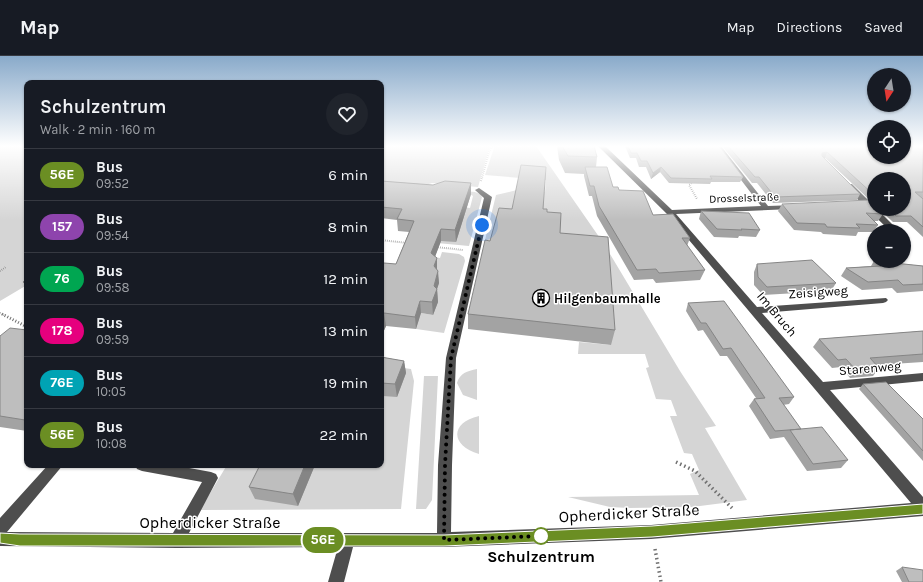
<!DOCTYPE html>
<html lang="en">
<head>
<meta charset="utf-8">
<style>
	body { margin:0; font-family:Karla,sans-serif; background:#20242c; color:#f1f3f6; height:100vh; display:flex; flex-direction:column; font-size:15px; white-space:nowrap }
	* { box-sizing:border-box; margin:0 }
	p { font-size:13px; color:#9ea1a6 }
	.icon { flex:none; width:22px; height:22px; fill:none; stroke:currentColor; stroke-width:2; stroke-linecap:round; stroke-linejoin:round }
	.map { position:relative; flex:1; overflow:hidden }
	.drawer { position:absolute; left:24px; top:24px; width:360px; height:388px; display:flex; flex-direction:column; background:#171b24; border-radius:8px; box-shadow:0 1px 3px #0004 }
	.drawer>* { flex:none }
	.badge { padding:0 8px; border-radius:13px; font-size:14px; line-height:26px }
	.needle { width:26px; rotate:192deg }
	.buttons { position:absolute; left:867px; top:12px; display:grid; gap:8px }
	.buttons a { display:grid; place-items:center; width:44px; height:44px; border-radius:50%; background:#171b24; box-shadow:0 1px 3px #0004; font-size:20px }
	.you { position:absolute; width:20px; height:20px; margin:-10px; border:3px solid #fff; border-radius:50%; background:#1a73e8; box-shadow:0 0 0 6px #1a73e833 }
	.map>.badge { position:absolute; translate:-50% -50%; box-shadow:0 0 0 2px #fff }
	.round { display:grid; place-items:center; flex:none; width:42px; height:42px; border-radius:21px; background:#20242c }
	.headline { display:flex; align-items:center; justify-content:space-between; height:68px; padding:0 16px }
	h1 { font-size:19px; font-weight:600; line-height:30px }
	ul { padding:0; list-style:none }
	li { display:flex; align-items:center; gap:12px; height:52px; padding:0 16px; border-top:1px solid #363941 }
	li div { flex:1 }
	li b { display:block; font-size:15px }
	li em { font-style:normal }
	li .badge { min-width:44px; font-weight:700; text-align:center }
	header { display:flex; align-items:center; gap:24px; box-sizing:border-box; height:56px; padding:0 20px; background:#171b24; border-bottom:1px solid #363941 }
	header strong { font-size:19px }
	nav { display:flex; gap:22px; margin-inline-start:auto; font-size:14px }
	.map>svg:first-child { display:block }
</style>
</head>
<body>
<header>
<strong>Map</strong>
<nav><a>Map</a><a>Directions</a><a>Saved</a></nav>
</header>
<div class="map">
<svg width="923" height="526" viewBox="0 0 923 526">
	<rect width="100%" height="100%" fill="#fff"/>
	<path fill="#d5d5d5" d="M0,90H27V229L0,245Z
		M381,90H494L489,93L478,131L432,127L422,130L381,127Z
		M499,90H536L604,188L680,315L716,370L705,372L747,444L692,451L629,452L610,451L568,441L699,439L690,418L699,414L692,398L684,397L670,360H677L671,344L656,343L646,312L649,311L645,298H578L579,286L611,289L494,185L485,184L496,139L517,134L545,136L546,124L485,119L494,92Z
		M442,133L475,136L480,138L482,141L469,190L437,187L434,184L464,151L470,152L473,140L470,138Z
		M442,196L459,198L464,201L465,205L444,277L416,273L421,257L433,259L435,201L440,202Z
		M381,309L411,313L414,325L401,453L200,454L227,409H381Z
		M477,313V344L463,339L457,327C460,317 467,315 477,313Z
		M424,320H438L432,444L426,453H416Z
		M479,360V398C451,390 449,367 479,360Z"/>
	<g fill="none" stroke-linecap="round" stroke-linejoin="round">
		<path stroke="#707070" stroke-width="2" stroke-dasharray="0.5 1.5" stroke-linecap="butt" d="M481,125L489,96L491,92L497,90
			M693,126L689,129L697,143
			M381,184L407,187
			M436,191L463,194
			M0,215L6,211
			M0,257L4,259"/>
		<path stroke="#707070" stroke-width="3" stroke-dasharray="1 2" stroke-linecap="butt" d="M2,258L27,271"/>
		<path stroke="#707070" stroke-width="3.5" stroke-dasharray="1.5 3" stroke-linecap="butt" d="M676,406L695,415L732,452
			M655,493L661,526"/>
		<path fill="#4e4e4e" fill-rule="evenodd" d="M598,90H605L672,154L761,150L715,90H721L768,150L795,149L796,151L792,153L676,158L757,251L886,242L888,244L886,246L883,247L762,257L823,326L923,317V325L830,334L923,441V460L651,483L444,491H353L344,526H328L338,491L177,492L0,490V462L48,409H63L7,476L173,477L202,426L142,415L137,413L135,409H173L211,416L216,418L218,422L189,477H437L438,409L446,302L484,142L475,134L479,132L492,141L456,302L452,409L451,476L651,469L911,447L667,158Z
			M846,128H852L874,150V153H877L899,175H890L846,132Z"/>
	</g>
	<path fill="#a3a3a3" d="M557,90H594L597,101L596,111L613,131L653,159L690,182L687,190L705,214L700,224L656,227L653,223L634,224L597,160L592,140H589L584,120V118L565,117L559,104Z
		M625,90H719L743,121L740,126H711L710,128L669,127L660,116L651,123L646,111H639L636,102H630Z
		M722,90H923V142H922L923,143V181L907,166H893L879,153H904L874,123V148L825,102H824L860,138L857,144L773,147L757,127H752Z
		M381,125L433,129L471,127V138L456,186L441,185L435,200L439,227L437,233L438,246L433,259L421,257L416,273L386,270L381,281V208H396L409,176L398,175L397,164L381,162Z
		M782,148L883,158L878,165H874L878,169L873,176H858L856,180L823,178L821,176L794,174L778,155Z
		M543,153L547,156L560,177L615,274L611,289L468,273V258L490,185Z
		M701,155L760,174L756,181L739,180L738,182L714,181L699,163Z
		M874,205L923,210V235L897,237L892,232L862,234L841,220L846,212L871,210Z
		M757,208L836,227L831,235L763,239L754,229V216Z
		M27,223V230H26L23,226Z
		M688,247L794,341L789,348L783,349L801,373L848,404L841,412L807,415L784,381L770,383L749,350L754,343L756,342L727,300H720L703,274L698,275L686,255Z
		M27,274V375L0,371V280Z
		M923,275V306L877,309L879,312L873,320L850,322L841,311L832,312L813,291L819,283Z
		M381,301L404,305L406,317L397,341L383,340L381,345Z
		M863,328L923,363V405L859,333Z
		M315,409L298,450L255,443L249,431Z
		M902,511L923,526H902L896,515Z"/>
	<path fill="#858585" d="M827,96L825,102L820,103L822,97Z
		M661,111L660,116L651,123L653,117Z
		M471,127V138L456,186L455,174Z
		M441,173V185L432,209L431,197Z
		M437,202V214L434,210Z
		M438,215L439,227L436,236L437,233L438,246L433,259L432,246L434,230Z
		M420,245L421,257L416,273L415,261Z
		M384,257L386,270L381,281V264Z
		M404,305L406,317L397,341L395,328Z
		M381,327L383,340L381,345Z
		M27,361V366L25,364Z
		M305,409H315L298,450L293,438Z"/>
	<path fill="#bebebe" stroke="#858585" d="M562,90H594L597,101L568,100Z
		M628,90H719L743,121L710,120L712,123L671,122L661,111L653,117L647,105H641L637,97H631Z
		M728,90H874V101H904V90H923V136H915L923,143V171L911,160H896L889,153H904V123H874V139L827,96L822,97V100L860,138L775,141L759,121H755Z
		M521,109L546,111L543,153H547V156L561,157L560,177L608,181L615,274L468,258L485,184L490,185L499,152L512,153Z
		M585,111H607L613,131H618L619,134L643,135L653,159L673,158L690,182H682L705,214L659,217L656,213L637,214L599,150L594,130H590Z
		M381,125L433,129L445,125L471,127L455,174L441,173L431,197L437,202L434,210L438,215L434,230L437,233L432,246L420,245L415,261L384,257L381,264V208L384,207L396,208L414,165L397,163L402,153L381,151Z
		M869,144L874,149V153H878L883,158L866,157L878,169L856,168L860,172L827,171L825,168L797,167L782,148Z
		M701,155L749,157L760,174L741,173L742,174L717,173Z
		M812,204L836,227L767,231L758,221L757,208Z
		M875,205L923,210V228L903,229L898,224L868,226L846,212L881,210Z
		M27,223V228L23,226Z
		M724,245L794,341L779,342L801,373L775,375L754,343L765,342L731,292L723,293L706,267H701L688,247Z
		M10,272L27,274V361L25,364L0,360V280Z
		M923,275V298L870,302L879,312L856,314L846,303L838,304L819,283Z
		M381,301L404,305L395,328L381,327Z
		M886,326L923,363V395L863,328Z
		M822,371L848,404L813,408L790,374Z
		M260,409H305L293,438L249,431Z
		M902,511L923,514V526H909Z"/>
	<linearGradient id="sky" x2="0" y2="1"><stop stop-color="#89aaca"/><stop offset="0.55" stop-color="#fff"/><stop offset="1" stop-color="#fff" stop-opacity="0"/></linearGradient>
	<rect width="923" height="164" fill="url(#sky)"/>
	<path fill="#6b8e23" stroke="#fff" d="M923,448V458L652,481L444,490H20L0,487V477L20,478L444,479L652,470Z"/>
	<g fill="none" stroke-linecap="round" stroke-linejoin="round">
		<path stroke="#000" stroke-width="4" stroke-dasharray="0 7.2" d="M482,169L451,302L445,409L444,484L541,480"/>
	</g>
	<defs>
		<g id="building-ring" transform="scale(0.9)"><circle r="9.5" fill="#fff" stroke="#000" stroke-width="1.5"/><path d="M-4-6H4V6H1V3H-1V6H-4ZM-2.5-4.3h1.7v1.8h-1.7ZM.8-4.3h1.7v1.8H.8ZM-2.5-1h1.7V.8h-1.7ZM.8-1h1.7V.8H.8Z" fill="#000"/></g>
	</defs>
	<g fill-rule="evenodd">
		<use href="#building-ring" x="541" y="242"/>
	</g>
	<circle fill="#fff" stroke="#6b8e23" stroke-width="2" cx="541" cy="480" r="8"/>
	<g text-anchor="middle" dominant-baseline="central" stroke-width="3" stroke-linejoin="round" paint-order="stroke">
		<g font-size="11" fill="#000" stroke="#fff">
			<text transform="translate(744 142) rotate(-2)">Drosselstraße</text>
		</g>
		<g font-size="13" fill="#000" stroke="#fff">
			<text transform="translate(818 236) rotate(-4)">Zeisigweg</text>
			<text transform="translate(777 258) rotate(50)">Im Bruch</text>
			<text transform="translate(870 312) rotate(-5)">Starenweg</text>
		</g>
		<g font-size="13" font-weight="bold" fill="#000" stroke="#fff" text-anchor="start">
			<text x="554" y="242">Hilgenbaumhalle</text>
		</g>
		<g font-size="16" fill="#000" stroke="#fff">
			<text transform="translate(629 457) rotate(-3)">Opherdicker Straße</text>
			<text x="210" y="466">Opherdicker Straße</text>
		</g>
		<g font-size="16" font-weight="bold" fill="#000" stroke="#fff">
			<text x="541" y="500">Schulzentrum</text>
		</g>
	</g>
</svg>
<div class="buttons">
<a><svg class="needle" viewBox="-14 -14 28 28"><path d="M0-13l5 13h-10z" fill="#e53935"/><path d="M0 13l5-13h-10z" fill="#9ea1a6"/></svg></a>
<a><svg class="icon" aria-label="locate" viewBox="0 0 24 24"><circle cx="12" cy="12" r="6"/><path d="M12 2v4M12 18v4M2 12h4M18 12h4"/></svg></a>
<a>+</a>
<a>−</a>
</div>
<div class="you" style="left:482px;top:169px"></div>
<b class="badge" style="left:323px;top:484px;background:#6b8e23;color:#fff">56E</b>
<section class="drawer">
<div class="headline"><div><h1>Schulzentrum</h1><p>Walk · 2 min · 160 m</p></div><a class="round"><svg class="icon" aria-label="heart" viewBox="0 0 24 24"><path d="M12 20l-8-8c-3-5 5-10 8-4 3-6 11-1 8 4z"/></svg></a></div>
<ul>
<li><span class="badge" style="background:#6b8e23;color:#fff">56E</span><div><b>Bus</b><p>09:52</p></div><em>6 min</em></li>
<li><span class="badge" style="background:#8e44ad;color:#fff">157</span><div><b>Bus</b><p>09:54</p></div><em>8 min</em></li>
<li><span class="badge" style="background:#00a651;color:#fff">76</span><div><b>Bus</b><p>09:58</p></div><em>12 min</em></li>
<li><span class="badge" style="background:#e6007e;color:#fff">178</span><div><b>Bus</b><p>09:59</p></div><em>13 min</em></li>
<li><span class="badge" style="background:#00a3b4;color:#fff">76E</span><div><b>Bus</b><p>10:05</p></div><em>19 min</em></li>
<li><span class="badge" style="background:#6b8e23;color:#fff">56E</span><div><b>Bus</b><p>10:08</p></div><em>22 min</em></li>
</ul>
</section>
</div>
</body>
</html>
